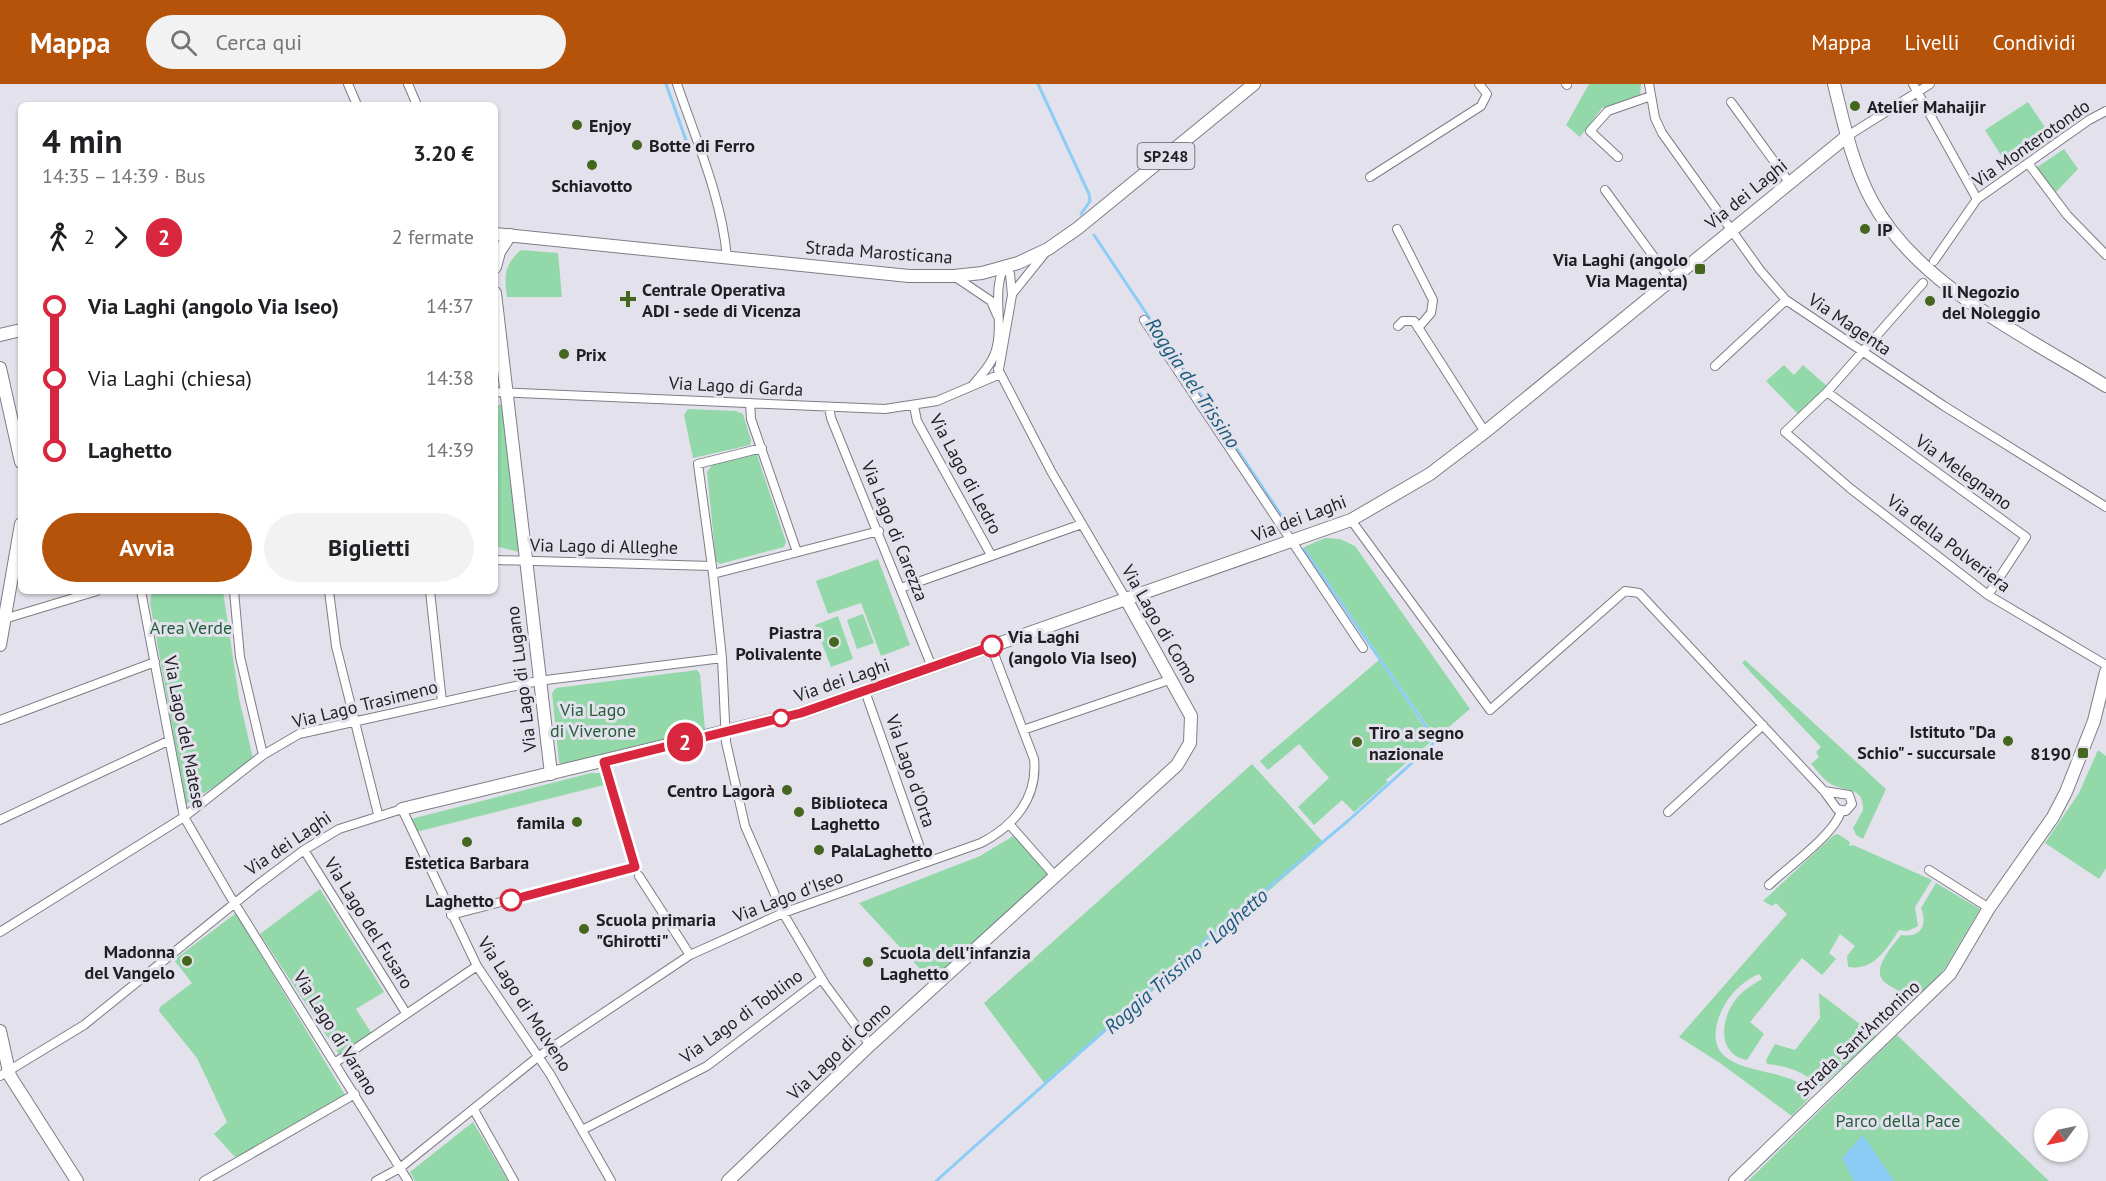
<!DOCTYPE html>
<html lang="it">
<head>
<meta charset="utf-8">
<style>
	body { margin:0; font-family:"PT Sans",sans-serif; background:#f2f2f2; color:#202124; height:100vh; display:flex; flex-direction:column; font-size:22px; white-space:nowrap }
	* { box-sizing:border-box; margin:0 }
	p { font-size:20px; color:#757577 }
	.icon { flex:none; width:33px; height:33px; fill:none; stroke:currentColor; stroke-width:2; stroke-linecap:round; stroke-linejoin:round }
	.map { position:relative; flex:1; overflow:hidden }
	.drawer { position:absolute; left:18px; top:18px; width:480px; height:492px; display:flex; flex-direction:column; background:#fff; border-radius:9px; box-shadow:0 2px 4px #0004 }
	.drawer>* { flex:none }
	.badge { padding:0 12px; border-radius:20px; font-size:21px; line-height:39px }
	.needle { width:39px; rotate:237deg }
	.tools { position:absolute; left:2034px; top:1024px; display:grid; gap:12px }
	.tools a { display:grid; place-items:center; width:54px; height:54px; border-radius:50%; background:#fff; box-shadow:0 2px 4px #0004; font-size:30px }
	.map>.badge { position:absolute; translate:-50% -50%; box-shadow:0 0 0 3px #fff }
	.legs { display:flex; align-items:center; gap:9px; height:66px; padding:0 24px; font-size:20px }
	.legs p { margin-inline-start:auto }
	.summary { display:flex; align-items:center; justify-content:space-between; height:102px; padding:0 24px }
	h1 { font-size:33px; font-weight:700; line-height:45px }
	.primary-button { display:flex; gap:12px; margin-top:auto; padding:12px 24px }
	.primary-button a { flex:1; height:69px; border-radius:36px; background:#b45309; color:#fff; font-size:24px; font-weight:700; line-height:69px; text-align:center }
	.primary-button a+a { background:#f2f2f2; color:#202124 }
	ul { padding:0 24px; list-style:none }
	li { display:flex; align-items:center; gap:21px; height:72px; font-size:22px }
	li i { display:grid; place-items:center; width:9px; height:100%; margin:0 8px; background:currentColor }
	li i::after { content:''; width:15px; height:15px; margin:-8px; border:4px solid; border-radius:50%; background:#fff }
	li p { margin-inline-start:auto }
	li:first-child i { background:linear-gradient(#0000 50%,currentColor 0) }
	li:last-child i { background:linear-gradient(currentColor 50%,#0000 0) }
	header { display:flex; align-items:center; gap:36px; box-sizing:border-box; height:84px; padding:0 30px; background:#b45309; color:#fff }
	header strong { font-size:28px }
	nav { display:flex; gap:33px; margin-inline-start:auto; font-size:21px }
	.search { width:420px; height:54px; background:#f2f2f2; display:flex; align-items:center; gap:15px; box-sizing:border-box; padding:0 21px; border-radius:33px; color:#757577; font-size:22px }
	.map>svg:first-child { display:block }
</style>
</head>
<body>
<header>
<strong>Mappa</strong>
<div class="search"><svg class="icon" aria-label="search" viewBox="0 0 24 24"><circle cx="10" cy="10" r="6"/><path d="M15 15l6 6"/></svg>Cerca qui</div>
<nav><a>Mappa</a><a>Livelli</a><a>Condividi</a></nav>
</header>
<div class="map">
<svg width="2106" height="1097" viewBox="0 0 2106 1097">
	<rect width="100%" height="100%" fill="#e3e2ec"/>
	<path fill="#92d8a9" d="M1589,0H1641L1640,13L1602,24L1580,53L1566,41Z
		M2028,18L2053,55L2009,84L1985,46Z
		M2064,65L2078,85L2055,109L2036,84Z
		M521,166L558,169L562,213H507C504,191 504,181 521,166Z
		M1784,281L1794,291L1803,281L1827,302L1799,331L1766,297Z
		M495,321H502L519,468L495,462Z
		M688,325L736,327L743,330L751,356L750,361L693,374L684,331Z
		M754,370L757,371L786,458L784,463L720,480L716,477L707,388L712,381Z
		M1325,454L1340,455L1355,462L1470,625L1436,654L1304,463Z
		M878,475L910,561L881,572L861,519L828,530L816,497Z
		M152,507H223L239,614L252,670L253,675L236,690L186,720L150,519Z
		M863,530L874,559L857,565L847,536Z
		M838,532L853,575L831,583L815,541Z
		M1379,576L1433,656L1386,696L1388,698L1354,728L1342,716L1314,741L1298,723L1329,694L1299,660L1268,686L1260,677Z
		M1745,576L1886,705L1863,755L1856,751L1853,744L1863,726C1864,703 1847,708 1833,701C1824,697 1818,687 1811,680L1819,673L1816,668L1821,663L1742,579Z
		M697,586L700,590L705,646L562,681L559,678L552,609L556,604Z
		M2098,666L2106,672V784L2099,795L2045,759L2079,709Z
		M1252,680L1324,759L1045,1000L984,919Z
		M591,689H600L604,701L416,748L411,735Z
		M1838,750L1850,758L1849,762L1853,761L1932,796L1915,823L1918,842L1908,847L1899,846C1886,865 1875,887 1848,883L1847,872L1855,862L1840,850L1829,869L1836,875L1822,891L1802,874L1750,938L1764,950L1747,976C1717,971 1720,935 1736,915C1743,906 1752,901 1762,895L1759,890C1741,898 1726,913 1719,933C1697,998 1786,977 1810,1008V1013L1792,1032L1720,979L1679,953L1787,830L1776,819L1772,822L1763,817L1834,751Z
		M1015,751L1047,790L933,899L859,819L980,772Z
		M1936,799L1980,825L1945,884L1915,918C1906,908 1896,907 1887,900C1868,888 1892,863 1901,851C1921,854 1928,841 1921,824Z
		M320,805L384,908L356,925L372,950L340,972L260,850Z
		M236,829L345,1011L261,1063L235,1073L214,1050L227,1038L197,974L159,927L160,923L192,899L174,876Z
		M1819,909L1877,953L1820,1003C1805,988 1788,982 1767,980L1766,976L1775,960L1795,966L1820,934Z
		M1897,951L2049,1097H1748Z
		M473,1038L508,1097H415L410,1088Z"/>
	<path fill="#8ccdf6" d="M1863,1051L1894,1097H1854L1842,1074Z"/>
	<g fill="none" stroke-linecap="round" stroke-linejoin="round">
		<path stroke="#8ccdf6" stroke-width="3" d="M666,0L687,59
			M1038,0L1089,110L1090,117L1081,130
			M1094,151L1291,446
			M936,1097L1205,857L1349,736L1436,657L1304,465"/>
		<g stroke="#7e7d87" stroke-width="10">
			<path id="street" d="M348,0L357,21
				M408,0L417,21
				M677,0C696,56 722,114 727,174
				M1566,0L1567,1
				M1649,0L1655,34L1662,49L1760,186L1786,216L1944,322L2106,423
				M1913,0L1977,115
				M1731,18L1789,98
				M1846,53L1930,0
				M1618,73L1590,47L1608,27L1651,12
				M2028,79L2067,131L2106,171
				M1370,93L1481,22L1487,10L1479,0
				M1605,106L1670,195
				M1397,145L1433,216L1431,229L1418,244
				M1934,177L1977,115L2089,36L2106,27
				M954,192L991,217L997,231
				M1923,199L1827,308L1785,348L1851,405L1988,511L2106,581
				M1012,210L1045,169
				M1144,236L1363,564
				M1398,242L1403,237H1414L1485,348
				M1715,282L1786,216
				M998,285L1052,389L1126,515
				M495,308L885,325L937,317L998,291L1012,211L1010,190L1004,183C992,209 1003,236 997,262C994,278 982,290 972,302
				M1827,308L2026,453L1988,511
				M750,319L751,335L797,468
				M914,322L917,337L991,471
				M829,323L831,334L932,583
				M762,364L698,380L713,490L722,574L726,658L745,742L783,829L825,900L870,961
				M1351,436L1490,626L1625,507L1639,509L1824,707L1837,725L1846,727L1852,720L1849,711L1824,707
				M495,476L712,482
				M713,490L879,447
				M901,504L1082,440
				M141,507L184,733L230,812L408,1097
				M234,507L240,573L263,671
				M329,507L336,562L378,730
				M430,507L442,618
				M4,535L97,507
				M865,607L925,778
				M0,636L155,578
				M1023,646L1172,595
				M1668,728L1763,641
				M0,736L168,657
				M1010,741L1055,792
				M304,766L406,929
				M1929,786L1989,824
				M639,792L690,871
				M1769,801C1787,784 1835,750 1841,727
				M451,831L635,783L604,678
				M0,848L184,733L263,671L299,650L538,597L722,574
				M336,978L477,882
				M0,992L84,941L256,802L304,766L339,745L402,725L477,882L550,990L611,1097
				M474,1026L514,1097
				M584,1045L707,982L821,895
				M204,1097L355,1010
				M376,1097L400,1084L539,972L690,871L783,829L981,759C1014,742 1038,714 1034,675L991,562"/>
		</g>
		<g stroke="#7e7d87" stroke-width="14">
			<path id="secondary" d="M495,183L499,168L510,151
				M495,209L551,690
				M0,284L21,378
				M0,561L21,440
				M402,725L801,629L1351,436L1430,390L1485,348L1846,53
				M0,947L10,992L77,1097
				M728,1097L870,961L1177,681L1190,659L1191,632L1126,515
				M1735,1097L1950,890L1989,824L2053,733L2066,708L2094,637L2106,588"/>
		</g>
		<g stroke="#7e7d87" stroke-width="14">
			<path id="primary" d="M1834,0C1844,40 1852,80 1872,117C1917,201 2027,253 2106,302
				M495,150L909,192H954L982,189L1018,179L1048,165L1078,144L1254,0
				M0,251L21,246"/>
		</g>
		<use href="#street" stroke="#fff" stroke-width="8"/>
		<use href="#secondary" stroke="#fff" stroke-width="12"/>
		<use href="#primary" stroke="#fff" stroke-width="12"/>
	</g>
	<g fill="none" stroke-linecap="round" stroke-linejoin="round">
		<g stroke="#fff" stroke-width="14">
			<path id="line-1" d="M511,816L635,783L604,678L801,629L992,562"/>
		</g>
		<use href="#line-1" stroke="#d7263d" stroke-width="9"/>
	</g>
	<g fill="#44661e" stroke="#e3e2ec" stroke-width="2">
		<circle cx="1855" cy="22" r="6"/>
		<circle cx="577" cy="41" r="6"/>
		<circle cx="637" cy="61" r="6"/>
		<circle cx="592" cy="81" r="6"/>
		<circle cx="1865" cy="145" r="6"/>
		<rect x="1694" y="179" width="12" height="12" rx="3"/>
		<path d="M625 206h6v6h6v6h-6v6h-6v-6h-6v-6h6z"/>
		<circle cx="1930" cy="217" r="6"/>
		<circle cx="564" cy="270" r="6"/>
		<circle cx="834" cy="558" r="6"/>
		<circle cx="2008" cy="657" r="6"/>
		<circle cx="1357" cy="658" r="6"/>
		<rect x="2077" y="663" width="12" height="12" rx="3"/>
		<circle cx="787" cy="706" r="6"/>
		<circle cx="799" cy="728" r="6"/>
		<circle cx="577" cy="738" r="6"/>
		<circle cx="467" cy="758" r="6"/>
		<circle cx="819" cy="766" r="6"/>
		<circle cx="584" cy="845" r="6"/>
		<circle cx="187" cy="877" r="6"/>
		<circle cx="868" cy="878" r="6"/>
	</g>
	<g fill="#fff" stroke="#d7263d" stroke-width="3">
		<circle cx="992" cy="562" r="10"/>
		<circle cx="781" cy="634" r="8"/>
		<circle cx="511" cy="816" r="10"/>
	</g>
	<g text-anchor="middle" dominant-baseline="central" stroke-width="6" stroke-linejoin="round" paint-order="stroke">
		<rect fill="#e3e2ec" stroke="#5a5a5f" stroke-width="1.5" x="1137.5" y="59" width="57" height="26" rx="4.5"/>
		<g font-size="16" font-weight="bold" fill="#1f1f23">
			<text x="1166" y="72">SP248</text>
		</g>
		<g font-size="18" font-weight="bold" fill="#1f1f23" stroke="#e3e2ec" text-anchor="start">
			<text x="1867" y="22">Atelier Mahaijir</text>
			<text x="589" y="41">Enjoy</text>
			<text x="649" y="61">Botte di Ferro</text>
			<text x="592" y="101" text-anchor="middle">Schiavotto</text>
			<text x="1877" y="145">IP</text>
			<text x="1688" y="175" text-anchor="end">Via Laghi (angolo<tspan x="1688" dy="21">Via Magenta)</tspan></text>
			<text x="642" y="205">Centrale Operativa<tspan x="642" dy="21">ADI - sede di Vicenza</tspan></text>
			<text x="1942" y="207">Il Negozio<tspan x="1942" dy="21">del Noleggio</tspan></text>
			<text x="576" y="270">Prix</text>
			<text x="822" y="548" text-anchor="end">Piastra<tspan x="822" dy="21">Polivalente</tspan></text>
			<text x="1996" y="647" text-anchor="end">Istituto "Da<tspan x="1996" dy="21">Schio" - succursale</tspan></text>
			<text x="1369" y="648">Tiro a segno<tspan x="1369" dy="21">nazionale</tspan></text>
			<text x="2071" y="669" text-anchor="end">8190</text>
			<text x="775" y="706" text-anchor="end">Centro Lagorà</text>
			<text x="811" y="718">Biblioteca<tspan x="811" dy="21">Laghetto</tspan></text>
			<text x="565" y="738" text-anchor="end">famila</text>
			<text x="831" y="766">PalaLaghetto</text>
			<text x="467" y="778" text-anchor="middle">Estetica Barbara</text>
			<text x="596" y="835">Scuola primaria<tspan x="596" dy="21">"Ghirotti"</tspan></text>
			<text x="175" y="867" text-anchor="end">Madonna<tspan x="175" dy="21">del Vangelo</tspan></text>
			<text x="880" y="868">Scuola dell'infanzia<tspan x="880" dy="21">Laghetto</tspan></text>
		</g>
		<g font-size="18" fill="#1f1f23" stroke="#e3e2ec">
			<text transform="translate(2031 59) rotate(-35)">Via Monterotondo</text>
			<text transform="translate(1746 110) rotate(-39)">Via dei Laghi</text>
			<text transform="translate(879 168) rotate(4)">Strada Marosticana</text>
			<text transform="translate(1850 240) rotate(34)">Via Magenta</text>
			<text transform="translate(736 302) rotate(3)">Via Lago di Garda</text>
			<text transform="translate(1964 388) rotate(36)">Via Melegnano</text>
			<text transform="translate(966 390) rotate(62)">Via Lago di Ledro</text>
			<text transform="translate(1299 434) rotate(-21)">Via dei Laghi</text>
			<text transform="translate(895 447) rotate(68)">Via Lago di Carezza</text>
			<text transform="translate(1949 459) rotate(37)">Via della Polveriera</text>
			<text transform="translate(604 462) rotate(1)">Via Lago di Alleghe</text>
			<text transform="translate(1160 540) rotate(60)">Via Lago di Como</text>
			<text transform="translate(521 595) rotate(-97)">Via Lago di Lugano</text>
			<text transform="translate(842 596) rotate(-19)">Via dei Laghi</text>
			<text transform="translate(365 620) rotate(-14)">Via Lago Trasimeno</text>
			<text transform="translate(185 648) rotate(79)">Via Lago del Matese</text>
			<text transform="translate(911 687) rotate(71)">Via Lago d'Orta</text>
			<text transform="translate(288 759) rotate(-34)">Via dei Laghi</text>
			<text transform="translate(788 812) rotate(-21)">Via Lago d'Iseo</text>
			<text transform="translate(369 839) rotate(58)">Via Lago del Fusaro</text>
			<text transform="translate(525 920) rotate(57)">Via Lago di Molveno</text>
			<text transform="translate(741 932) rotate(-36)">Via Lago di Toblino</text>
			<text transform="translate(336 949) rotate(58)">Via Lago di Varano</text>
			<text transform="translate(1858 954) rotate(-43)">Strada Sant'Antonino</text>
			<text transform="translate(839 967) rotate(-43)">Via Lago di Como</text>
		</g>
		<g font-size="18" fill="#235e3b" stroke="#e3e2ec">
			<text x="191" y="543">Area Verde</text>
			<text x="593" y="625">Via Lago<tspan x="593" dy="21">di Viverone</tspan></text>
			<text x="1898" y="1036">Parco della Pace</text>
		</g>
		<g font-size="18" font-weight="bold" fill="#1f1f23" stroke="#e3e2ec" text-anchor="start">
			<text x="1008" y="552">Via Laghi<tspan x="1008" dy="21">(angolo Via Iseo)</tspan></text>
			<text x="494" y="816" text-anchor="end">Laghetto</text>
		</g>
		<g font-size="20" font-style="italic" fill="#1a5a7c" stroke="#e3e2ec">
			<text transform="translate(1193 299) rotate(56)">Roggia del Trissino</text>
			<text transform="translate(1186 877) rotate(-41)">Roggia Trissino - Laghetto</text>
		</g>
	</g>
</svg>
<div class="tools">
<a><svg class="needle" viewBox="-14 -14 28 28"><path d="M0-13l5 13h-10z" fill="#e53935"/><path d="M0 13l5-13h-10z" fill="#757577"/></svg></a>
</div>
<b class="badge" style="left:685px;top:658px;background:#d7263d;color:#fff">2</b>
<section class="drawer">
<div class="summary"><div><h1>4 min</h1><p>14:35 – 14:39 · Bus</p></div><b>3.20 €</b></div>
<div class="legs"><svg class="icon" aria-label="walk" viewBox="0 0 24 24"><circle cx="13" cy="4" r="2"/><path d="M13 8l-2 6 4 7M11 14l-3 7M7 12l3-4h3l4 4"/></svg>2<svg class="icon" aria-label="forward" viewBox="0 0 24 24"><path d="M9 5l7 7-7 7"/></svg><b class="badge" style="background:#d7263d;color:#fff">2</b><p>2 fermate</p></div>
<ul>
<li><i style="color:#d7263d"></i><b>Via Laghi (angolo Via Iseo)</b><p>14:37</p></li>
<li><i style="color:#d7263d"></i><span>Via Laghi (chiesa)</span><p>14:38</p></li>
<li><i style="color:#d7263d"></i><b>Laghetto</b><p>14:39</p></li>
</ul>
<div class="primary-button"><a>Avvia</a><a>Biglietti</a></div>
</section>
</div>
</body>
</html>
